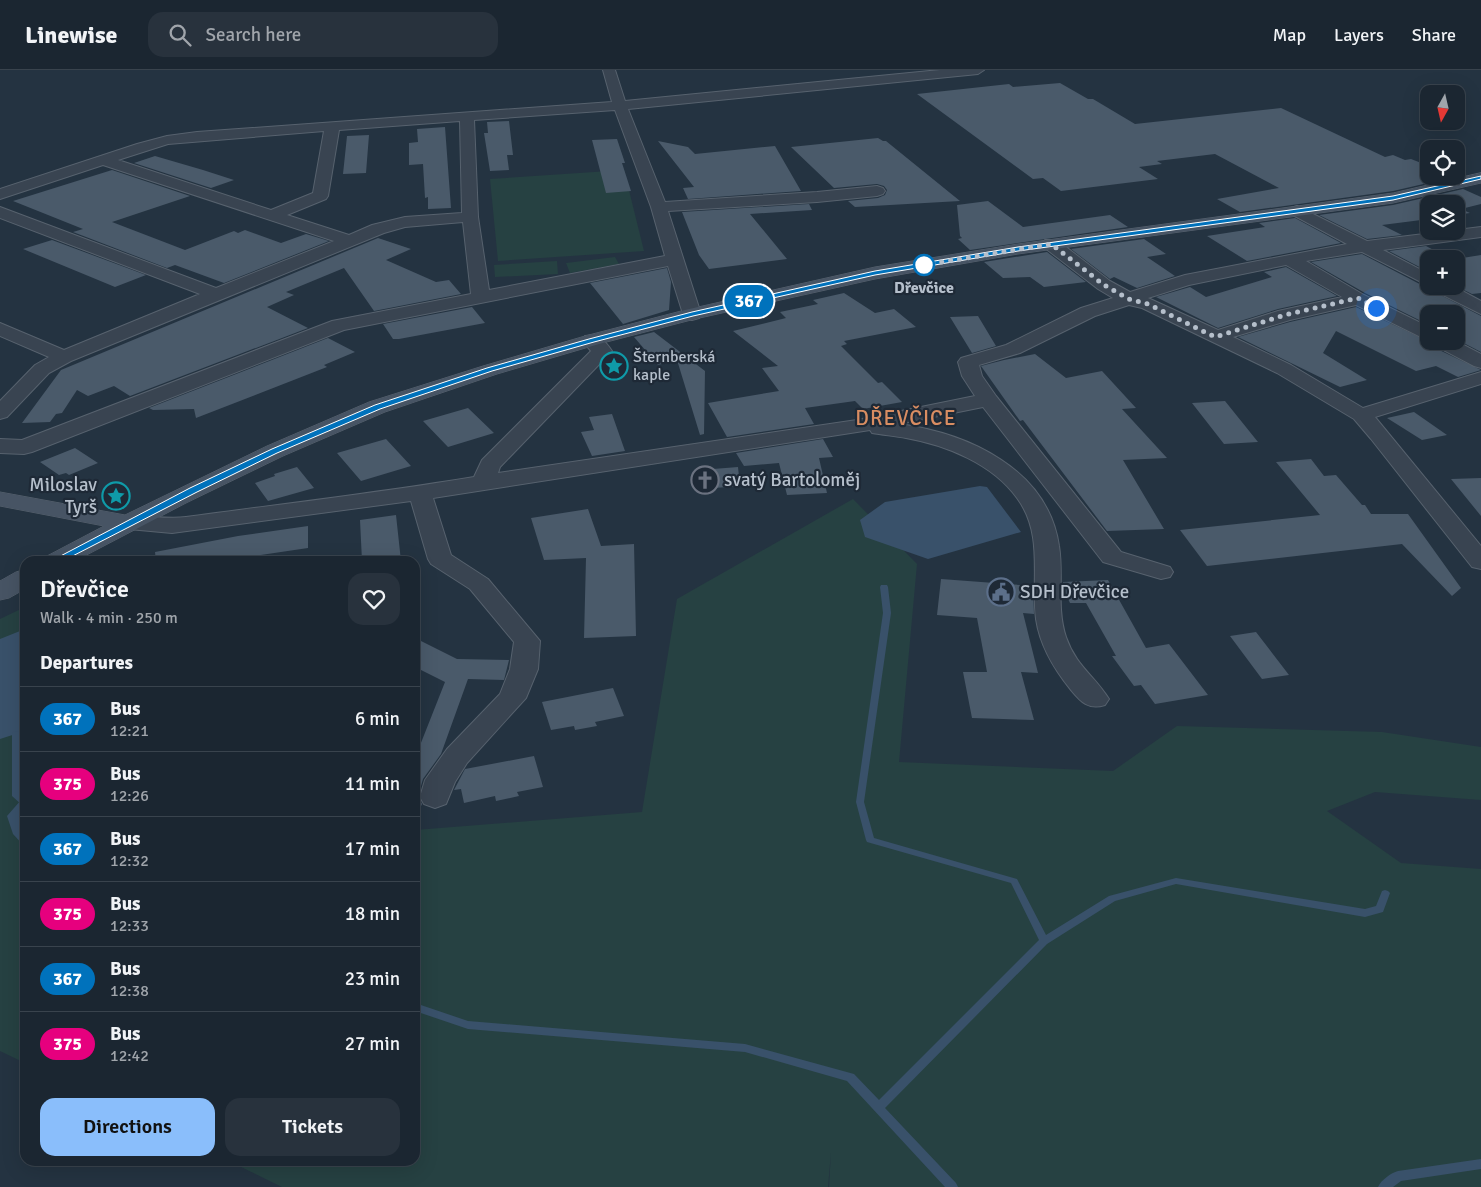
<!DOCTYPE html>
<html lang="en">
<head>
<meta charset="utf-8">
<style>
	body { margin:0; font-family:Signika,sans-serif; background:#28323d; color:#f1f3f6; height:100vh; display:flex; flex-direction:column; font-size:19px; white-space:nowrap }
	* { box-sizing:border-box; margin:0 }
	p { font-size:16px; color:#a0a5ab }
	.icon { flex:none; width:28px; height:28px; fill:none; stroke:currentColor; stroke-width:2; stroke-linecap:round; stroke-linejoin:round }
	.map { position:relative; flex:1; overflow:hidden }
	.sheet { position:absolute; left:20px; top:486px; width:400px; height:610px; display:flex; flex-direction:column; background:#1b2631; border-radius:15px; box-shadow:0 5px 20px #0002,0 0 0 1px #39434d }
	.sheet>* { flex:none }
	.badge { padding:0 10px; border-radius:16px; font-size:18px; line-height:32px }
	.needle { width:32px; rotate:188deg }
	.buttons { position:absolute; left:1420px; top:15px; display:grid; gap:10px }
	.buttons a { display:grid; place-items:center; width:45px; height:45px; border-radius:10px; background:#1b2631; box-shadow:0 5px 20px #0002,0 0 0 1px #39434d; font-size:25px }
	.you { position:absolute; width:25px; height:25px; margin:-12px; border:4px solid #fff; border-radius:50%; background:#1a73e8; box-shadow:0 0 0 8px #1a73e833 }
	.map>.badge { position:absolute; translate:-50% -50%; box-shadow:0 0 0 2px #fff }
	h2 { padding:0 20px; font-size:19px; line-height:45px }
	.round { display:grid; place-items:center; flex:none; width:52px; height:52px; border-radius:15px; background:#28323d }
	.summary { display:flex; align-items:center; justify-content:space-between; height:85px; padding:0 20px }
	h1 { font-size:24px; font-weight:600; line-height:38px }
	.action { display:flex; gap:10px; margin-top:auto; padding:10px 20px }
	.action a { flex:1; height:58px; border-radius:15px; background:#8abefb; color:#111; font-size:20px; font-weight:600; line-height:58px; text-align:center }
	.action a+a { background:#28323d; color:#f1f3f6 }
	ul { padding:0; list-style:none }
	li { display:flex; align-items:center; gap:15px; height:65px; padding:0 20px; border-top:1px solid #39434d }
	li div { flex:1 }
	li b { display:block; font-size:19px }
	li em { font-style:normal }
	li .badge { min-width:55px; font-weight:700; text-align:center }
	header { display:flex; align-items:center; gap:30px; box-sizing:border-box; height:70px; padding:0 25px; background:#1b2631; border-bottom:1px solid #39434d }
	header strong { font-size:24px }
	nav { display:flex; gap:28px; margin-inline-start:auto; font-size:18px }
	.search { width:350px; height:45px; background:#28323d; display:flex; align-items:center; gap:12px; box-sizing:border-box; padding:0 18px; border-radius:15px; color:#a0a5ab; font-size:19px }
	.map>svg:first-child { display:block }
</style>
</head>
<body>
<header>
<strong>Linewise</strong>
<div class="search"><svg class="icon" aria-label="search" viewBox="0 0 24 24"><circle cx="10" cy="10" r="6"/><path d="M15 15l6 6"/></svg>Search here</div>
<nav><a>Map</a><a>Layers</a><a>Share</a></nav>
</header>
<div class="map">
<svg width="1481" height="1117" viewBox="0 0 1481 1117">
	<rect width="100%" height="100%" fill="#243341"/>
	<path fill="#264142" d="M624,100L644,181L498,191L490,109Z
		M615,187L619,194L570,203L566,193Z
		M557,191L558,204L495,207L494,195Z
		M853,429L917,494L899,692L1113,701L1177,656L1382,662L1481,677V730L1375,722L1327,741L1401,793L1481,799V1117H829L831,1082L828,1117H282L229,1091H415V760L642,742L677,529Z
		M25,537V993L0,981V549Z"/>
	<path fill="#39516a" d="M980,416L987,417L1021,462L928,489L865,467L860,450L885,432Z
		M25,559V661L0,669V569Z
		M25,729V777L13,764L7,746L21,730Z"/>
	<g fill="none" stroke-linecap="round" stroke-linejoin="round">
		<path fill="#39516a" fill-rule="evenodd" d="M881,515H887L888,517L891,543L864,732L874,768L1017,809L1046,865L1109,826L1176,808L1365,839L1376,836L1382,821L1385,820L1388,821L1390,823L1383,842L1365,847L1176,814L1115,831L1047,874L885,1038L956,1113L958,1117H945L847,1011L745,982L468,959L415,941V933L468,951L745,974L854,1004L879,1030L1039,870L1011,813L867,772L866,770L856,732L883,543L880,517Z
			M16,661L19,662L20,664V725L25,728V736L22,735L12,726V664L13,662Z
			M1481,1089V1099L1401,1111L1393,1117H1378C1381,1110 1391,1103 1398,1101Z"/>
	</g>
	<path fill="#4a5a6a" d="M1060,13L1088,29H1093L1135,54L1281,38L1385,87L1393,85L1405,90L1411,89L1429,96V106L1441,110L1393,121L1240,142L1217,129L1279,118L1215,84L1157,91L1162,94L1139,97L1158,109L1061,121L1043,108L1033,109L917,24L1009,14L1013,17Z
		M509,51L513,85H507L509,100L490,101L484,63H488L487,52Z
		M445,57L451,138L428,139V127L425,128L423,94L409,95V73L418,72L417,59Z
		M369,65L366,103L343,104L347,66Z
		M878,68L883,71H886L960,131L855,137L848,131L878,128L885,125L887,120L884,116L877,114L834,118L791,77Z
		M617,69L625,93H622L631,121L606,123L592,70Z
		M658,71L688,77L695,84L775,76L801,121L688,129L683,118L694,117Z
		M155,86L203,100L234,110L211,118L134,93Z
		M112,100L190,126L112,152L185,180L234,161L238,163L245,160L281,173L306,164L329,171L224,213L175,195L167,198L73,162L83,159L13,131Z
		M1463,119L1481,127V134L1461,139L1470,143L1456,145V134H1429V149L1382,155L1402,165L1367,169L1319,145L1393,135Z
		M988,131L1023,157L1110,145L1128,157L970,180L958,169L962,168L960,166L957,135Z
		M809,134L812,140L750,144L787,189L709,199L699,185L682,142Z
		M1295,148L1341,173L1247,191L1207,166L1265,157L1259,153Z
		M378,168L411,179L386,190L436,212L449,210L461,224L374,241L344,198L286,222L294,225L267,237L308,258L130,326L114,316L88,326L77,320L62,343L56,344L50,352L22,353L61,300Z
		M1144,169L1166,184L1147,187L1175,206L1137,218L1114,207L1110,209L1071,179Z
		M52,170L146,205L115,217L23,179Z
		M1426,176L1451,189H1429V202L1389,181Z
		M1047,182L1086,212L1044,217L1030,207L1003,208L984,192Z
		M1362,184L1481,246V282L1456,269V244H1429V255L1365,223L1311,192Z
		M1481,185V223L1472,224L1456,216V189Z
		M1286,197L1337,226L1278,239L1218,258L1156,227L1190,217L1206,227L1272,207L1264,202Z
		M667,198L671,212L669,240L623,254L590,213Z
		M844,223L875,243L894,239L916,257L844,271L847,274L841,276L878,313L882,312L902,332L863,339L855,331L805,338L814,354L727,367L708,333L779,321L762,298L778,296L733,261L786,248L780,242L818,234L813,230Z
		M472,237L485,253L399,269H393L383,254Z
		M1356,237L1430,272L1433,277L1481,300L1458,307L1436,296L1416,301L1336,261L1323,283L1367,310L1340,317L1238,267L1290,252Z
		M978,246L996,276L972,283L950,247Z
		M654,262L705,301L704,364L700,365L677,290L658,295L634,267Z
		M328,268L355,282L324,295L327,297L196,348L194,339L153,340L149,338Z
		M1035,284L1066,308L1102,301L1136,338L1122,339L1167,388L1123,390L1164,459L1107,461L1023,350L1020,351L981,296L1004,290Z
		M1225,331L1258,372L1224,374L1192,333Z
		M468,338L494,363L448,377L423,351Z
		M1414,342L1447,365L1422,370L1387,348Z
		M612,344L625,381L592,386L581,362L594,360L589,347Z
		M386,369L411,396L361,411L337,383Z
		M823,369L833,387L819,388L827,423L787,425L779,393L744,396L736,383Z
		M75,378L98,393L69,405L66,403L59,405L40,392Z
		M1311,389L1324,406L1336,405L1362,435H1365L1371,444H1408L1461,518L1452,526L1402,474L1207,496L1180,460L1320,445L1276,392Z
		M297,397L314,418L268,431L255,413L275,406L274,404Z
		M738,397L740,416L714,418L713,399Z
		M1481,408V446L1451,409Z
		M588,439L601,476L634,474L636,566L584,568L586,488L544,490L531,448Z
		M396,445L401,491H362L360,450Z
		M308,456V478L221,491H156L155,482L238,466Z
		M941,509L1033,516L1034,544L1023,543L1038,603L1021,602L1034,650L972,648L963,602H987L977,548L937,545Z
		M1108,510L1146,578L1169,574L1208,625L1155,634L1141,615L1134,616L1112,586H1116L1086,533H1070L1063,518V512Z
		M1256,562L1289,605L1262,609L1230,566Z
		M415,568L457,589L509,590L504,610L468,609L441,684L423,709L418,726L422,734L416,747L415,688L445,612L415,597Z
		M613,618L624,646L595,652L597,656L575,660L574,656L551,660L542,632Z
		M534,686L543,717L517,722L519,726L496,731L495,726L464,733L461,719L454,720L465,699Z"/>
	<g fill="none" stroke-linecap="round" stroke-linejoin="round">
		<g stroke="#57626e" stroke-width="2">
			<path id="street" d="M603,0H615L625,31L940,0H984L978,4L628,39L665,132L817,122L877,116L883,118L885,121L883,124L877,126L817,132L668,141L701,244L699,248L692,250L685,248L683,244L668,196L344,260L32,382L24,384L0,383V369L22,370L332,251L471,224L463,152L405,157L384,163L71,291L49,303L7,347L0,349V331L35,295L49,287L0,266V253L64,280L200,224L0,148V137L216,218L334,171L103,95L0,129V119L137,74L167,66L197,62L612,32ZM615,40L651,137L665,186L489,220L478,147L474,50ZM460,51L462,143L405,147L372,155L349,165L287,145L326,129L328,126L339,60ZM324,61L313,123L271,140L118,90L168,74Z
				M1297,136L1367,171L1481,157V167L1383,180L1429,204V216L1362,182L1306,191L1364,225L1429,257V271L1356,235L1290,250L1233,267L1291,295L1363,338L1481,302V314L1375,347L1481,476V499L1472,497L1371,369L1354,349L1277,303L1142,238L1129,235L1095,246L1020,283L979,295L982,306L996,326L1121,482L1170,497L1173,502L1170,507L1161,509L1103,492L983,337L899,354C968,363 1048,399 1059,476C1064,506 1056,537 1066,567C1076,596 1094,605 1109,629L1105,635C1088,640 1081,632 1071,620C1054,599 1040,576 1036,549C1031,508 1044,464 1017,428C993,394 946,375 906,368C895,366 884,365 872,363L870,360L433,428L451,485L488,509L540,571L538,599L526,628L467,693L455,712L446,734L435,738L424,734L420,727L425,710L447,679L500,624L510,599L514,572L470,519L431,494L428,489L411,431L172,463L118,458L114,453L118,448C139,443 163,450 186,447C282,434 378,423 474,407L482,390L591,281L582,270L585,266C598,263 605,271 612,281L500,397L498,403L857,350L975,326L962,306L958,292L961,288L1006,275L1081,238L1113,228L1098,219L1045,178L1043,174L1045,170H1057L1110,211L1130,222L1185,205L1347,174L1291,144L1289,141L1291,138ZM1286,195L1342,227L1278,241L1218,260L1148,228L1189,215Z
				M1430,216H1453L1481,231V244L1433,220Z
				M1432,271H1456L1481,284V298L1474,296L1434,275Z"/>
		</g>
		<g stroke="#57626e" stroke-width="1">
			<path id="secondary" d="M1481,103V113L1393,133L1018,184L875,209L695,249L599,274L497,304L385,342L283,386L186,433L75,491H43L47,486L104,456L0,436V422L125,445L267,376L369,332L483,296L585,266L685,240L875,197L1018,174L1393,123Z
				M25,500V519L9,528L0,530V511L16,502Z"/>
		</g>
		<use href="#street" fill="#394451" fill-rule="evenodd"/>
		<use href="#secondary" fill="#475464" fill-rule="evenodd"/>
	</g>
	<path fill="#0072bc" stroke="#fff" d="M1481,106V109L1393,130L1018,181L875,205L693,246L594,272L492,301L380,339L277,383L197,422L59,493L56,494L51,491L190,418L272,379L375,335L487,298L589,269L692,242L875,201L1018,177L1393,126Z"/>
	<g fill="none" stroke-linecap="round" stroke-linejoin="round">
		<path stroke="#b5bfcb" stroke-width="5" stroke-dasharray="0 9" d="M924,195L1051,174L1104,215L1129,229L1148,234L1215,267L1285,245L1358,228L1376,238"/>
	</g>
	<defs>
		<g id="sight-ring" transform="scale(1.4375)"><circle r="9.5" fill="#1e2936" stroke="#0f9aa8" stroke-width="1.5"/><path d="M0-6L1.8-2.2L6-1.7L2.9 1.2L3.7 5.4L0 3.3L-3.7 5.4L-2.9 1.2L-6-1.7L-1.8-2.2Z" fill="#0f9aa8"/></g>
		<g id="church-ring" transform="scale(1.4375)"><circle r="9.5" fill="#1e2936" stroke="#6b7280" stroke-width="1.5"/><path d="M-1.2-6h2.4v3.5h3.3v2.4h-3.3V6h-2.4V-.1h-3.3v-2.4h3.3Z" fill="#6b7280"/></g>
		<g id="civic-ring" transform="scale(1.4375)"><circle r="9.5" fill="#1e2936" stroke="#5c6f8a" stroke-width="1.5"/><path d="M-.6-6.5H3V-4.5H.6V-3L4-1V1h2V6H-6V1h2V-1L-.6-3ZM-1.2 2.5V6h2.4V2.5Z" fill="#5c6f8a"/></g>
	</defs>
	<g fill-rule="evenodd">
		<use href="#sight-ring" x="614" y="296"/>
		<use href="#church-ring" x="705" y="410"/>
		<use href="#sight-ring" x="116" y="426"/>
		<use href="#civic-ring" x="1001" y="522"/>
	</g>
	<circle fill="#fff" stroke="#0072bc" stroke-width="2.5" cx="924" cy="195" r="10"/>
	<g text-anchor="middle" dominant-baseline="central" stroke-width="4.5" stroke-linejoin="round" paint-order="stroke">
		<g font-size="16" font-weight="bold" fill="#b5bfcb" stroke="#1e2936">
			<text x="924" y="218">Dřevčice</text>
		</g>
		<g font-size="16" fill="#b5bfcb" stroke="#1e2936" text-anchor="start">
			<text x="633" y="287">Šternberská<tspan x="633" dy="18">kaple</tspan></text>
		</g>
		<g font-size="19" fill="#b5bfcb" stroke="#1e2936" text-anchor="start">
			<text x="724" y="410">svatý Bartoloměj</text>
			<text x="97" y="415" text-anchor="end">Miloslav<tspan x="97" dy="22">Tyrš</tspan></text>
			<text x="1020" y="522">SDH Dřevčice</text>
		</g>
		<g font-size="21" letter-spacing="1" fill="#d98d62" stroke="#1e2936">
			<text x="906" y="348">DŘEVČICE</text>
		</g>
	</g>
</svg>
<div class="buttons">
<a><svg class="needle" viewBox="-14 -14 28 28"><path d="M0-13l5 13h-10z" fill="#e53935"/><path d="M0 13l5-13h-10z" fill="#a0a5ab"/></svg></a>
<a><svg class="icon" aria-label="locate" viewBox="0 0 24 24"><circle cx="12" cy="12" r="6"/><path d="M12 2v4M12 18v4M2 12h4M18 12h4"/></svg></a>
<a><svg class="icon" aria-label="layers" viewBox="0 0 24 24"><path d="M12 4l9 5-9 5-9-5zM3 14l9 5 9-5"/></svg></a>
<a>+</a>
<a>−</a>
</div>
<div class="you" style="left:1376px;top:238px"></div>
<b class="badge" style="left:749px;top:231px;background:#0072bc;color:#fff">367</b>
<section class="sheet">
<div class="summary"><div><h1>Dřevčice</h1><p>Walk · 4 min · 250 m</p></div><a class="round"><svg class="icon" aria-label="heart" viewBox="0 0 24 24"><path d="M12 20l-8-8c-3-5 5-10 8-4 3-6 11-1 8 4z"/></svg></a></div>
<h2>Departures</h2>
<ul>
<li><span class="badge" style="background:#0072bc;color:#fff">367</span><div><b>Bus</b><p>12:21</p></div><em>6 min</em></li>
<li><span class="badge" style="background:#e6007e;color:#fff">375</span><div><b>Bus</b><p>12:26</p></div><em>11 min</em></li>
<li><span class="badge" style="background:#0072bc;color:#fff">367</span><div><b>Bus</b><p>12:32</p></div><em>17 min</em></li>
<li><span class="badge" style="background:#e6007e;color:#fff">375</span><div><b>Bus</b><p>12:33</p></div><em>18 min</em></li>
<li><span class="badge" style="background:#0072bc;color:#fff">367</span><div><b>Bus</b><p>12:38</p></div><em>23 min</em></li>
<li><span class="badge" style="background:#e6007e;color:#fff">375</span><div><b>Bus</b><p>12:42</p></div><em>27 min</em></li>
</ul>
<div class="action"><a>Directions</a><a>Tickets</a></div>
</section>
</div>
</body>
</html>
